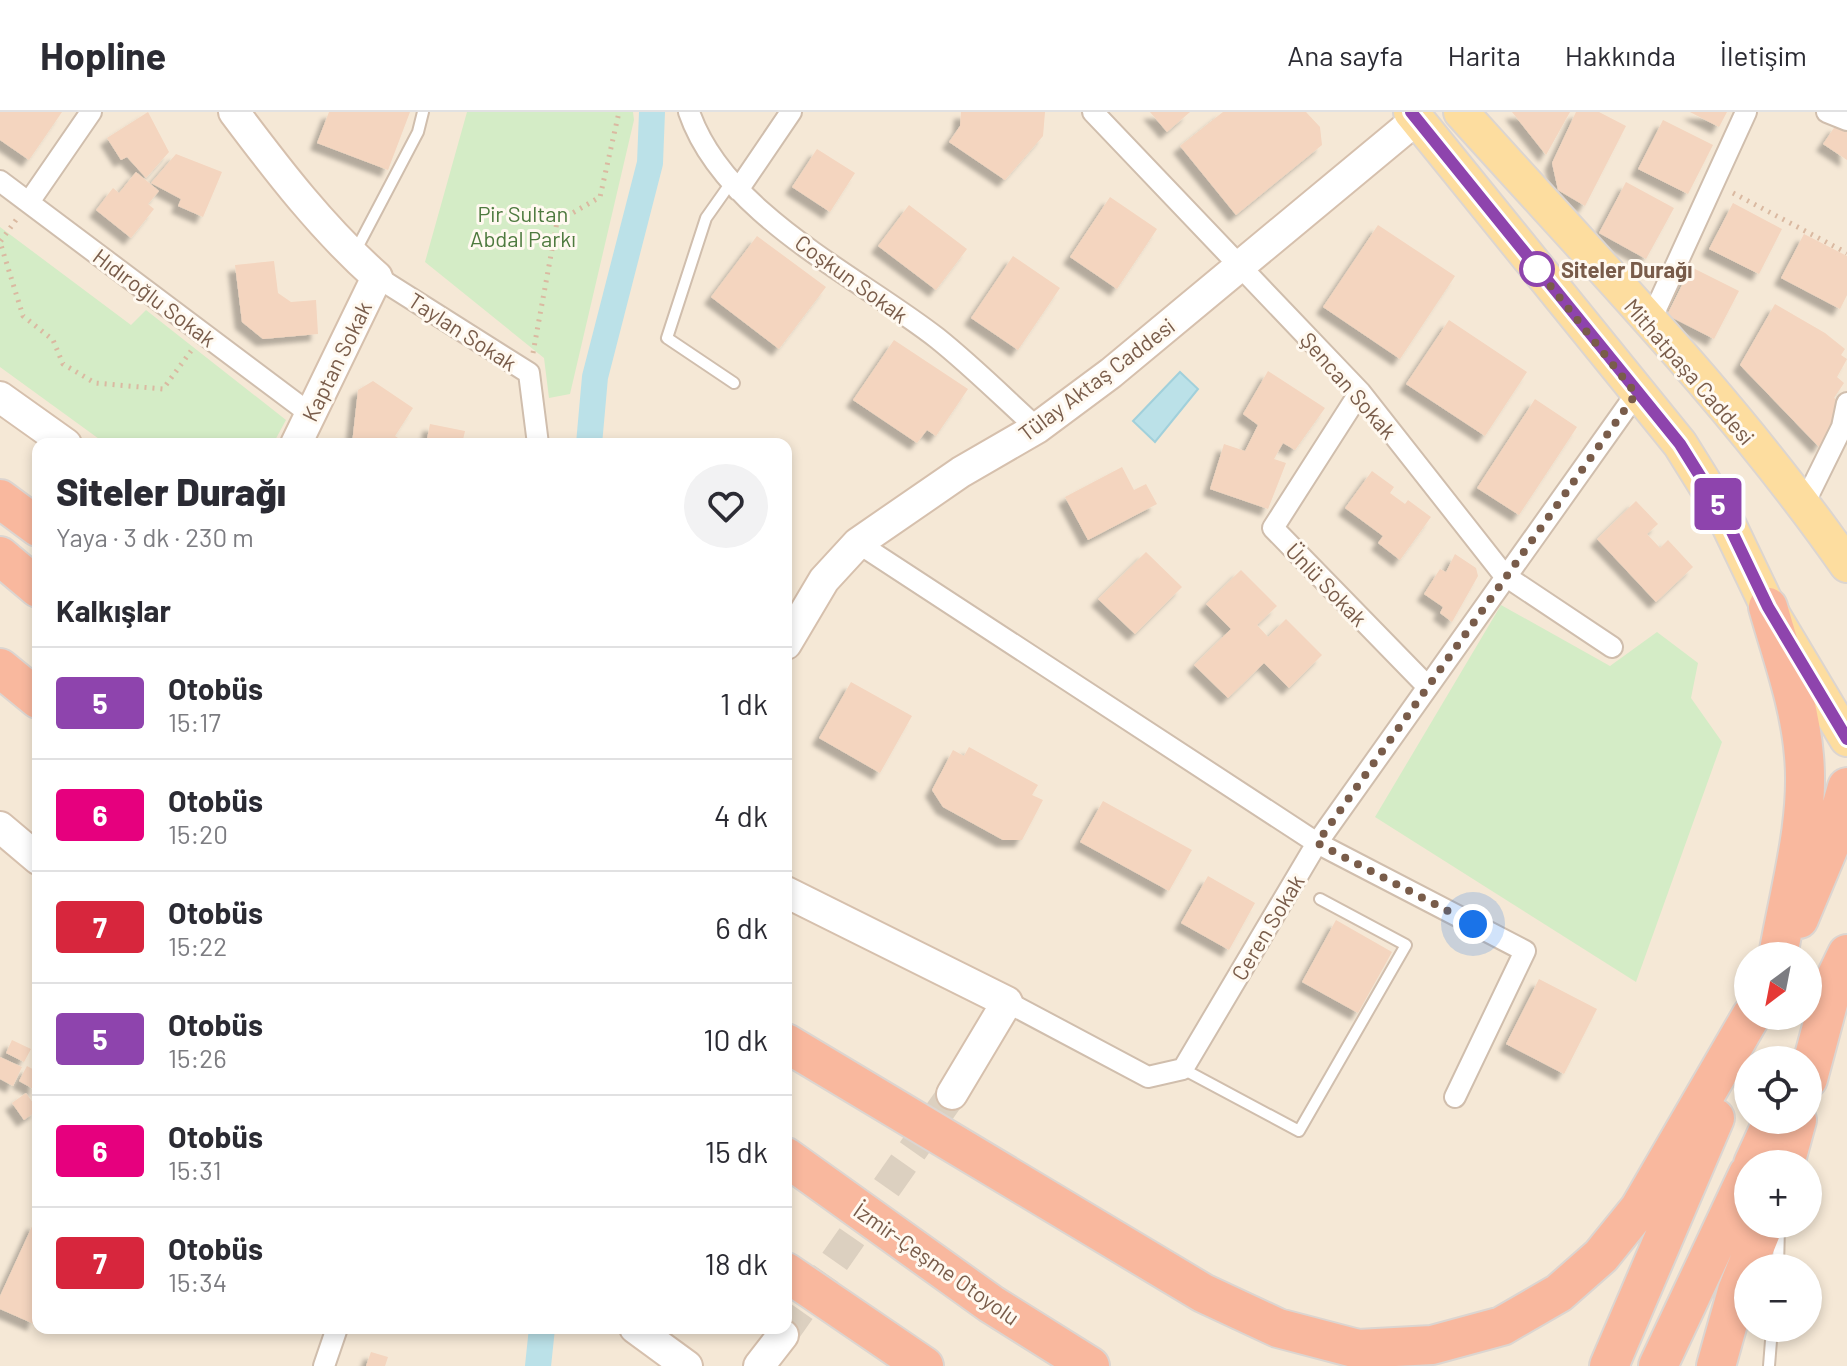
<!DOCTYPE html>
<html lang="tr">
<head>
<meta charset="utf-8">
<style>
	body { margin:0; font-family:Barlow,sans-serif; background:#f2f2f3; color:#2b2b33; height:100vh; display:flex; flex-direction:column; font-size:30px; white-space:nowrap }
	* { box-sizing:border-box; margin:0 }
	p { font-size:26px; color:#7c7c81 }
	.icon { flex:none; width:44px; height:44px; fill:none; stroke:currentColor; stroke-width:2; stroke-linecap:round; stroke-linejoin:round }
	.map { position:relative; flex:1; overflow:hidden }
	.details { position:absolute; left:32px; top:326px; width:760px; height:896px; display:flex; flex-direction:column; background:#fff; border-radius:16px; box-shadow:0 4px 12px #0003 }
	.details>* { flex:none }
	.badge { padding:0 16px; border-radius:6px; font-size:28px; line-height:52px }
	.needle { width:52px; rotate:212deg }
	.fabs { position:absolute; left:1734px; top:830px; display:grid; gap:16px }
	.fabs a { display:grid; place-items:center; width:88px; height:88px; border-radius:50%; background:#fff; box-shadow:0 4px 12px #0003; font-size:40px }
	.you { position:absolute; width:40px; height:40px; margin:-20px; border:6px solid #fff; border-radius:50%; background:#1a73e8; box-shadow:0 0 0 12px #1a73e833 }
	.map>.badge { position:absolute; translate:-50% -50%; box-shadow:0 0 0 4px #fff }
	h2 { padding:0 24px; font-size:30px; line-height:72px }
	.round { display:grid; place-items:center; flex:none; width:84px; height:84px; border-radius:42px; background:#f2f2f3 }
	.head { display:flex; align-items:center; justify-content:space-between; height:136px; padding:0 24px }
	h1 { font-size:38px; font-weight:800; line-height:60px }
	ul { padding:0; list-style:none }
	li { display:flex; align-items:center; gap:24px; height:112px; padding:0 24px; border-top:2px solid #e1e1e2 }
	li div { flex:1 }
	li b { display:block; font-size:30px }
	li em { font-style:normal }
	li .badge { min-width:88px; font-weight:700; text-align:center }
	header { display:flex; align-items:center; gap:48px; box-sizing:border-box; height:112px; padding:0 40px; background:#fff; border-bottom:2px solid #e1e1e2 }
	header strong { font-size:38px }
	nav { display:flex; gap:44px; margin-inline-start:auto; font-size:28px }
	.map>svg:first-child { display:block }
</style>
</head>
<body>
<header>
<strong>Hopline</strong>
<nav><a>Ana sayfa</a><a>Harita</a><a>Hakkında</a><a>İletişim</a></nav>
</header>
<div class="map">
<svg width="1847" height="1254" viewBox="0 0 1847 1254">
	<defs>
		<filter id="shadow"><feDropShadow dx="-7" dy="7" stdDeviation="2" flood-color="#0004"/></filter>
	</defs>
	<rect width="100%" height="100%" fill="#fdf6e8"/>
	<path fill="#f5e8d6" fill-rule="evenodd" d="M0,0H1847V1254H0ZM38,332H786V1216H38ZM1748,844H1808V904H1748ZM1748,948H1808V1008H1748ZM1748,1052H1808V1112H1748ZM1748,1156H1808V1216H1748Z"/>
	<path fill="#d4ecc6" d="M467,0H633L634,8L570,282L549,286L544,246L425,150Z
		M0,115L131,213L146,198L286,308L273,332H106L0,255Z
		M1501,493L1610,554L1657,520L1698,551L1691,586L1722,630L1636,870L1375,705Z"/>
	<path fill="#bbe1e8" stroke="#a1d0db" stroke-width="2" d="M1180,260L1198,277L1155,330L1133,309Z"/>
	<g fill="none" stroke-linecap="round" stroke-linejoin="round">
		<path stroke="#bbe1e8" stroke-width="26" d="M589,332L595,265L650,51L652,0
			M538,1254L542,1216"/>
	</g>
	<path fill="#f4d5bf" filter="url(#shadow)" d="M0,0H62L29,48L0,28Z
		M148,0L169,40L146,66L127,45L121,48L107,26Z
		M329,0H410L388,58L317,31Z
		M961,0H1045L1043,24L1005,68L949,30L960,14Z
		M1150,0H1190L1167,20Z
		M1223,0H1306L1320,15L1322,33L1236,103L1180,34Z
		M1512,0H1570L1546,43Z
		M1576,0H1599L1626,14L1585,94L1558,78L1552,51Z
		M1690,0H1727L1719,15Z
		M1663,8L1713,33L1688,82L1638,57Z
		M1836,13L1847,20V48L1823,32Z
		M817,37L855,61L830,100L792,75Z
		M176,42L222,60L203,105L178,94L181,87L151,71Z
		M136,60L159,79L148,92L154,97L131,126L96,98L113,76L119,81Z
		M1626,70L1674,96L1646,147L1599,121Z
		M1110,85L1157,117L1117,177L1070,145Z
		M1733,91L1782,117L1759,162L1709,137Z
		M909,93L967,137L936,178L878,134Z
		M1378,113L1455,164L1400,247L1323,195Z
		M1804,122L1847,144V183L1840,197L1781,166Z
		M757,124L826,175L779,237L711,185Z
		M1013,144L1060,176L1018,238L971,206Z
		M274,149L278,181L291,190L316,188L318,222L263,227L242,210L235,153Z
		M1691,155L1739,179L1714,227L1667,203Z
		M1775,192L1825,221L1845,237L1841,243L1847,247L1837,265L1844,271L1834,286L1839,288L1833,300L1839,303L1819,335L1740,253Z
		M1449,208L1527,260L1485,324L1406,272Z
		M894,228L968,277L936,324L927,318L917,331L853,288Z
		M1268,259L1325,296L1295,338L1283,331L1274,347L1286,351L1268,397L1210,377L1224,332L1245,339L1258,313L1243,302Z
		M373,269L413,296L395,324L401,328L399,332H352L358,278Z
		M1535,287L1577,315L1519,403L1477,376Z
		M430,312L465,319L462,332H426Z
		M1122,355L1134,378L1146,372L1157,392L1088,428L1065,385Z
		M1372,359L1394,375L1390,381L1405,392L1408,388L1431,405L1400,448L1378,431L1383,424L1345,396Z
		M1636,389L1658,412L1647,422L1660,436L1668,428L1693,455L1656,490L1597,427Z
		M1146,440L1182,475L1135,522L1098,487Z
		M1455,442L1476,456L1478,464L1452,510L1440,501L1443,495L1424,482L1440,457L1446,460Z
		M1241,458L1277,494L1257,513L1268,525L1286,507L1322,543L1289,576L1264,551L1228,586L1194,553L1231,517L1206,492Z
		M851,570L912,604L880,661L819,626Z
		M969,635L1038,673L1032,683L1043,688L1022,728H1003L943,695L932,678L953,638L964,644Z
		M1103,689L1192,738L1169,779L1080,730Z
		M1208,764L1255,791L1229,838L1181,811Z
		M1336,808L1392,840L1358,901L1302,870Z
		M1539,867L1597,897L1564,962L1506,932Z
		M12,928L31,937L24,950L6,941Z
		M0,945L22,955L13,974L0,967Z
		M27,954L38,960L35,978L19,969Z
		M26,981L38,998L24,1008L12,991Z
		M34,1110L38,1112V1199L34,1212L0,1197V1184Z
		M371,1240L388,1245L385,1254H366Z"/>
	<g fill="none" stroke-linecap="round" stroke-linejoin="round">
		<path stroke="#dcd0c0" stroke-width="30" stroke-dasharray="30 15" stroke-linecap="butt" d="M783,1223L952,982"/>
		<g stroke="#d0bead" stroke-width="14">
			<path id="lane" d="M730,72L706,106L667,226L734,271
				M356,138L418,20L423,0
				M1183,957L1299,1019L1406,833L1320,787
				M1778,1156L1779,1114
				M1769,1254L1772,1216"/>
		</g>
		<g stroke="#d0bead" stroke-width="24">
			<path id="street" d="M689,0C724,102 856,163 937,226C972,254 1004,286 1037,316
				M1093,0L1360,280L1504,463L1612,535
				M1827,0L1847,8
				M0,69L309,301
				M738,78L791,0
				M29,90L91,0
				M377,165L529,261L538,332
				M1650,210L1746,0
				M1360,280L1273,416L1427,574
				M1804,392L1842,315L1847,291
				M858,431L1317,731L1525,839L1455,985
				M1007,890L1148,965L1183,957L1317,731L1636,282
				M324,1254L337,1216"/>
		</g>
		<g stroke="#d6c0ad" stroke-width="34">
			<path id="secondary" d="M234,0C279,60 322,116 377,165L296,332
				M0,285L66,332
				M786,532L824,468L858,431L961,360L1037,316L1111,261L1417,7
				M0,715L38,747
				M786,780L1007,890L952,982
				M635,1216L687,1254
				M759,1254L783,1223"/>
		</g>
		<g stroke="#dcd5d0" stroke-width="38">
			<path id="primary" d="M1411,0L1680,332L1723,401L1768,495L1847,627
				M1461,0C1593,147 1734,291 1847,453"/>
		</g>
		<g stroke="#dcd5d0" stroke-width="42">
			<path id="highway" d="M0,387L38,415
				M0,444L38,476
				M1768,495C1782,544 1800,593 1804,644C1810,709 1789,780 1778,844
				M0,556L38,587
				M1799,807L1832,728L1847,675
				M786,931L1203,1181L1278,1216L1358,1237L1432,1233L1502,1214L1559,1181L1601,1144L1639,1097L1751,904
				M1808,967L1834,869L1847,842
				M786,1045L991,1192L1090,1254
				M1753,1052L1773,1008
				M1785,1052L1797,1008
				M786,1160L924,1254
				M1609,1254L1715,1006
				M1658,1254L1748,1062
				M1716,1254L1737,1179L1764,1112"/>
		</g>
		<path stroke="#dab9a1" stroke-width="5" stroke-dasharray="2 6" stroke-linecap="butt" d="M1733,81L1847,141
			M16,108L0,130L23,204L53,228L63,252L95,271L163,277L191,239
			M533,241L557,110L600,85L619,0"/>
		<use href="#lane" stroke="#fff" stroke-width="10"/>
		<use href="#street" stroke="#fff" stroke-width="20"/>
		<use href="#secondary" stroke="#fff" stroke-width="30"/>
		<use href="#primary" stroke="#fddd9f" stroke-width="34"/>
		<use href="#highway" stroke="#f9b89e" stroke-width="38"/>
	</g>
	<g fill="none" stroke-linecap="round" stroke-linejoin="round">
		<g stroke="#fff" stroke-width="18">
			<path id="line" d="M1411,0L1680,332L1723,401L1768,495L1847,627"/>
		</g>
		<use href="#line" stroke="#8e44ad" stroke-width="12"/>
		<path stroke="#795c4a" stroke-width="8" stroke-dasharray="0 14.4" d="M1473,812L1317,731L1636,282L1537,157"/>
	</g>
	<circle fill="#fff" stroke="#8e44ad" stroke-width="4" cx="1537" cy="157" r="16"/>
	<g text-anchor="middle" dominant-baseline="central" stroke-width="6" stroke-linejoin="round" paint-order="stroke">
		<g font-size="22" fill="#4e7a3f" stroke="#fff9f0">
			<text x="523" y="101">Pir Sultan<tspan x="523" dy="25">Abdal Parkı</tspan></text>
		</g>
		<g font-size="22" font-weight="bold" fill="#795c4a" stroke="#fff9f0" text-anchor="start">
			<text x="1561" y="157">Siteler Durağı</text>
		</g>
		<g font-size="22" fill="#795c4a" stroke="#fff9f0">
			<text transform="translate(852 166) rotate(36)">Coşkun Sokak</text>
			<text transform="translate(155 185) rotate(37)">Hıdıroğlu Sokak</text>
			<text transform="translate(463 219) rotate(33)">Taylan Sokak</text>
			<text transform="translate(336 249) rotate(-64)">Kaptan Sokak</text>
			<text transform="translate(1690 259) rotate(49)">Mithatpaşa Caddesi</text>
			<text transform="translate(1096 267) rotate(-37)">Tülay Aktaş Caddesi</text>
			<text transform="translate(1349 273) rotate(49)">Şencan Sokak</text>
			<text transform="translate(1327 472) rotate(46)">Ünlü Sokak</text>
			<text transform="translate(1267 815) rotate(-59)">Ceren Sokak</text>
			<text transform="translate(937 1151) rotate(35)">İzmir-Çeşme Otoyolu</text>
		</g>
	</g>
</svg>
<div class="fabs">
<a><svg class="needle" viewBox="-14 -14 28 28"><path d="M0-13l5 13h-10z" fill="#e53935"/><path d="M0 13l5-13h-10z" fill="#7c7c81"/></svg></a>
<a><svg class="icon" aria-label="locate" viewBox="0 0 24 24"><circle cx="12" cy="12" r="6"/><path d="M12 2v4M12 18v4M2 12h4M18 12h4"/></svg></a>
<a>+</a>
<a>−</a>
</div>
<div class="you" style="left:1473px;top:812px"></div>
<b class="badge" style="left:1718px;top:392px;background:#8e44ad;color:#fff">5</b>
<section class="details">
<div class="head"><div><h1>Siteler Durağı</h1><p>Yaya · 3 dk · 230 m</p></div><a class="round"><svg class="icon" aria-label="heart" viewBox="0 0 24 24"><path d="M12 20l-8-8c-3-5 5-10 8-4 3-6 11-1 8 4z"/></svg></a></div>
<h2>Kalkışlar</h2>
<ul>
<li><span class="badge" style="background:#8e44ad;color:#fff">5</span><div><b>Otobüs</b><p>15:17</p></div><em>1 dk</em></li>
<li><span class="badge" style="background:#e6007e;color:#fff">6</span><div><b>Otobüs</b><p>15:20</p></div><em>4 dk</em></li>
<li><span class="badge" style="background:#d7263d;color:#fff">7</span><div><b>Otobüs</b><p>15:22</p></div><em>6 dk</em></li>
<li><span class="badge" style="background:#8e44ad;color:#fff">5</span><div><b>Otobüs</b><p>15:26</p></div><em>10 dk</em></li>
<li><span class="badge" style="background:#e6007e;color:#fff">6</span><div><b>Otobüs</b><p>15:31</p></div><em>15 dk</em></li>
<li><span class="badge" style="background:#d7263d;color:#fff">7</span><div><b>Otobüs</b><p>15:34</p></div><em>18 dk</em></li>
</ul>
</section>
</div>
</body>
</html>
